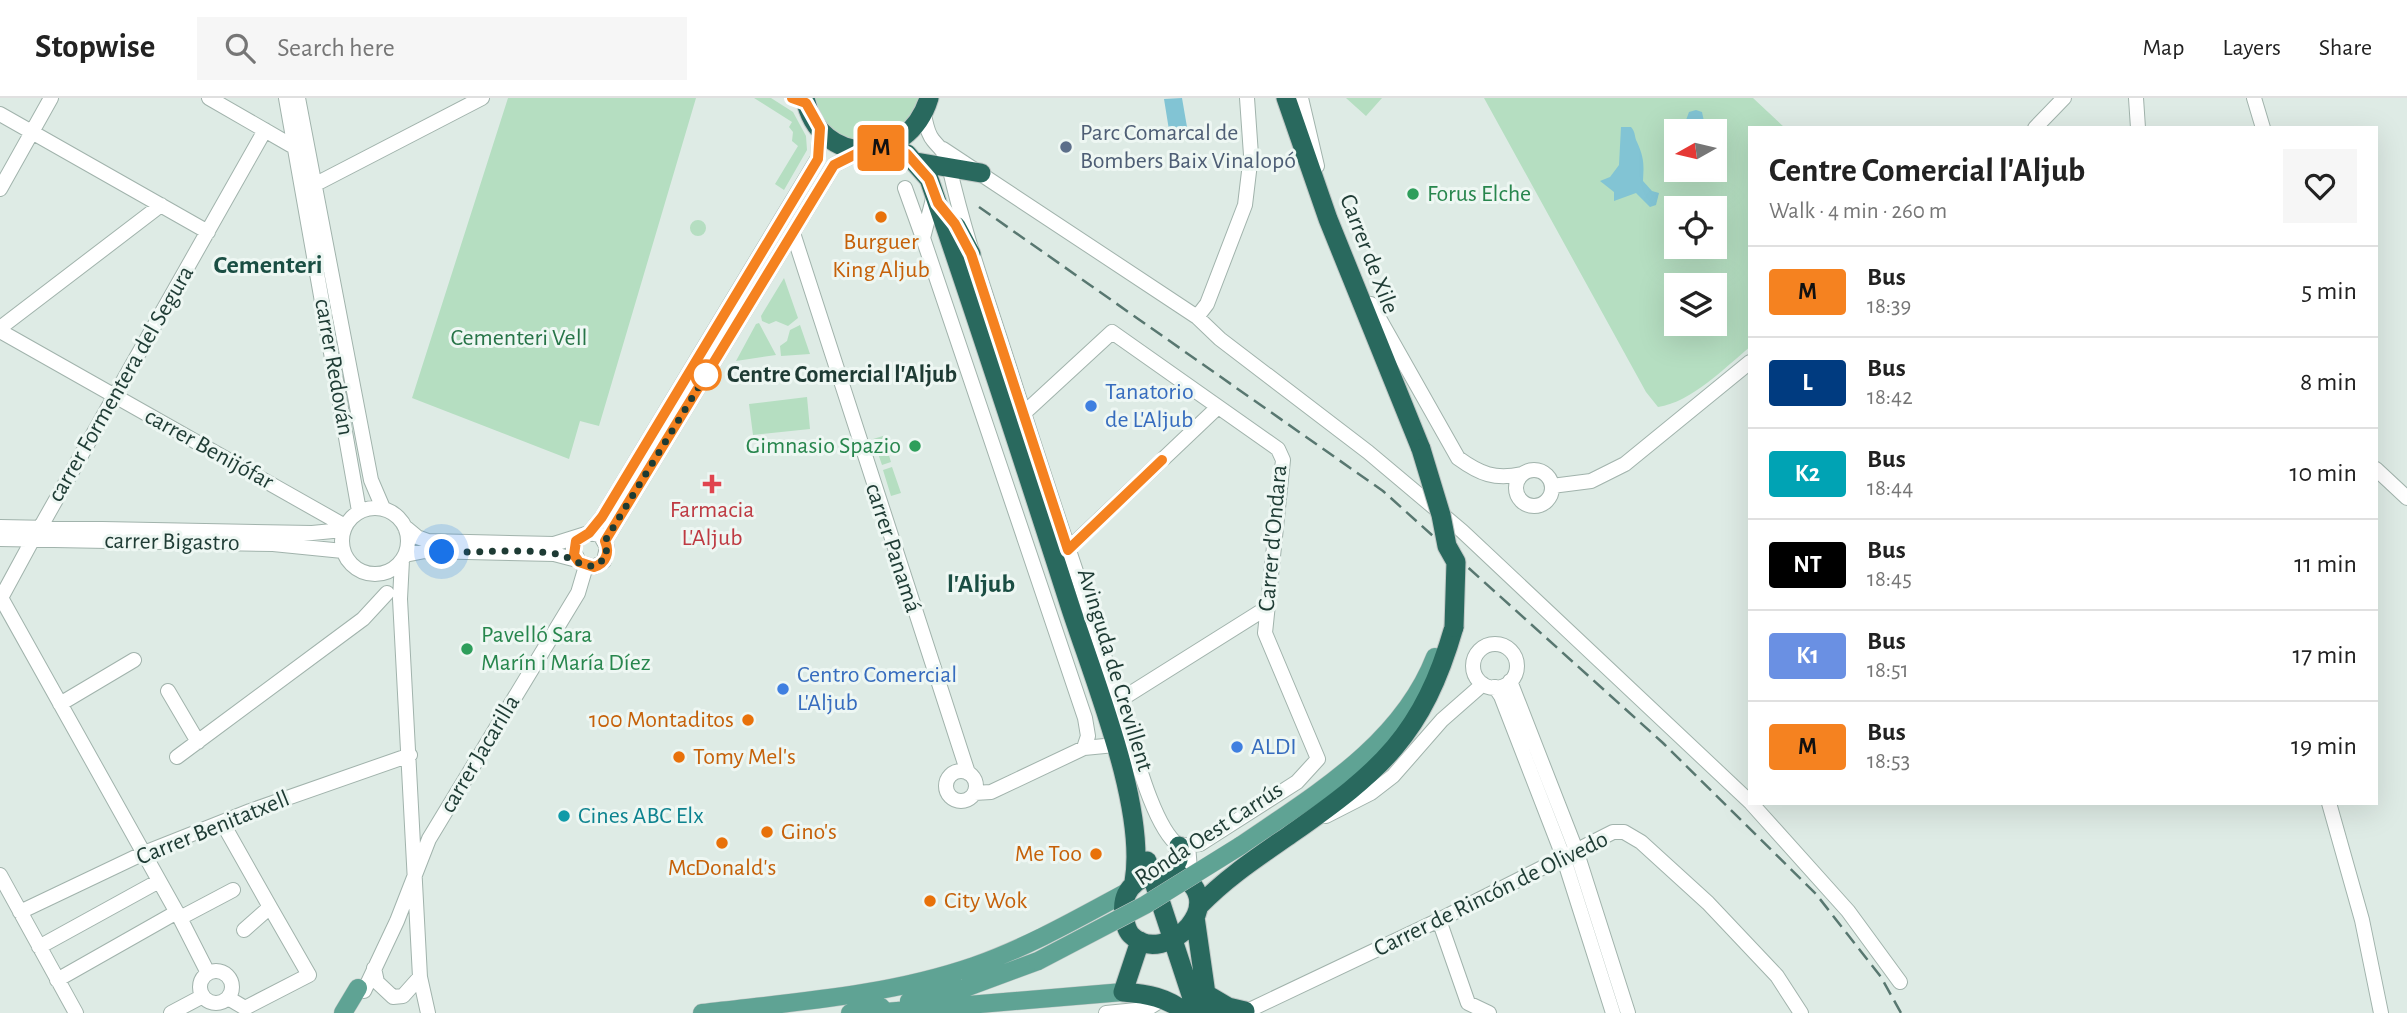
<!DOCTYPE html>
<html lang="en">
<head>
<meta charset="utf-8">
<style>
	body { margin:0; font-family:"Alegreya Sans",sans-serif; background:#f6f6f6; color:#222; height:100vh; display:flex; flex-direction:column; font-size:26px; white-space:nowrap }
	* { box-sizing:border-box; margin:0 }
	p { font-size:23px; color:#767676 }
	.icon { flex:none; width:38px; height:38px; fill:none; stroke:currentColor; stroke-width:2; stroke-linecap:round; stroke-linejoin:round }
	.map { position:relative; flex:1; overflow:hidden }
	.details { position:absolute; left:1748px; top:28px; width:630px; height:679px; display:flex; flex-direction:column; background:#fff; border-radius:0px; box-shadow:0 7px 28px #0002 }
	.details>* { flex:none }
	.badge { padding:0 14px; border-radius:5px; font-size:24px; line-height:46px }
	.needle { width:46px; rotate:262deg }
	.tools { position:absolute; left:1664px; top:21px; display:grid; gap:14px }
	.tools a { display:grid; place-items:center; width:63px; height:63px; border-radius:0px; background:#fff; box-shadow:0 7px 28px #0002; font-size:35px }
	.you { position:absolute; width:35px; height:35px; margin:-18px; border:5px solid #fff; border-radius:50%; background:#1a73e8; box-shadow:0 0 0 10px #1a73e833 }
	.map>.badge { position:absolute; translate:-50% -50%; box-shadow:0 0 0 4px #fff }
	.round { display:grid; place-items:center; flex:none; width:74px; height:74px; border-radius:0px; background:#f6f6f6 }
	.summary { display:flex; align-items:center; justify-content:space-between; height:119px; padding:0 21px }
	h1 { font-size:33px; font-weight:700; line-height:52px }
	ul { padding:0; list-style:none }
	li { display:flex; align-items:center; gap:21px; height:91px; padding:0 21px; border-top:2px solid #e0e0e0 }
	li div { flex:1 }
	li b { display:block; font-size:26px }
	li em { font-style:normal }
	li .badge { min-width:77px; font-weight:700; text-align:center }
	header { display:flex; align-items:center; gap:42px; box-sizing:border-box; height:98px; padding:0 35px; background:#fff; border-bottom:2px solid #e0e0e0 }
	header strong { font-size:33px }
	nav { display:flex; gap:38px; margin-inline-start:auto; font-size:24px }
	.search { width:490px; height:63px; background:#f6f6f6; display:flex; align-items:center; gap:18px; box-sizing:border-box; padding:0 24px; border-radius:0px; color:#767676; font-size:26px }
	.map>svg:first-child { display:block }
</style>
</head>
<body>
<header>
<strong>Stopwise</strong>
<div class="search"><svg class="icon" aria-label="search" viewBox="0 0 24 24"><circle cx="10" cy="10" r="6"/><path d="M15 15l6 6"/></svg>Search here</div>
<nav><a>Map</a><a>Layers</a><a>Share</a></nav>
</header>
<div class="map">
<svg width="2407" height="915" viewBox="0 0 2407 915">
	<rect width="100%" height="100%" fill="#deebe5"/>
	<path fill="#b5dec1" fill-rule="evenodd" d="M508,0H696L599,328L580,323L569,361L412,300Z
		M754,0H771L793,14L806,38L807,52L784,92L775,86L798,48L792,43L793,34L789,29L792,24Z
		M815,0H922L902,33C859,48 832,50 815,0Z
		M1346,0H1382L1366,18Z
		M1484,0H1753L1785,30H1750V249C1724,270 1692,304 1658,309L1646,294ZM1676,33H1715V72H1676ZM1676,110H1715V149H1676ZM1676,187H1715V226H1676Z
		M690 130a8 8 0 1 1 16 0a8 8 0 1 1-16 0Z
		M784,180L798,220L788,228L776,223L769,226L762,223L761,218Z
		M759,225L776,257L736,263L756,226Z
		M800,227L810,256L781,258L780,248L787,243L790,232Z
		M807,299L810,331L753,337L749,306Z
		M883,338L891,364L882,367L873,341Z
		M892,369L901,395L891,398L883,372Z"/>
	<path fill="#82c4d4" d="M1182,0L1187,29L1169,32L1164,1Z
		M1696,12L1702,14L1706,33H1682L1689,14Z
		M1621,29H1631C1636,35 1634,38 1637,44C1644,60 1644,65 1643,83L1652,93L1659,95L1656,107L1650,109L1636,95L1614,103V94L1600,83L1610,79L1619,67Z"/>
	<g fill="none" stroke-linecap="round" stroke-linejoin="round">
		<g stroke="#a1b3ac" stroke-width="16">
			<path id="minor" d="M209,0L294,49
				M286,0L359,413
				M298,0L371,382L383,410
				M1301,0L1317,68
				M2136,0L2138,30
				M2254,0L2263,30
				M0,16L208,134
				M924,17C926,25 927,35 933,42C940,51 947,55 949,68C966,143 990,208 1013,281C1047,389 1084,496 1119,603C1131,638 1151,728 1179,748L1200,746L1297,684L1318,661L1265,535L1283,362L1278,351L1112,234L1023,316
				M2035,30L2064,0
				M943,51L1197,219L1207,206L1245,107L1251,57L1247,0
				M314,87L482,0
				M905,90L923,140
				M0,91L51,0
				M934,97L923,140L1085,620L1088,638L1084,650
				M793,135L968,675
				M1371,206L1458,360C1480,376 1495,382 1522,376
				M1197,219L1220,241L1368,354L1462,433L1750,704
				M0,230L161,107
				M0,233L345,428
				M2376,371L2407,400
				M1516 390a18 18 0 1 1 36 0a18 18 0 1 1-36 0Z
				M1552,388L1591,383L1625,366L1750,264
				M342 443a33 33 0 1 1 66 0a33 33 0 1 1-66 0Z
				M0,429L312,435L343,432
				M405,429L417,439L428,443L554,446L589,435L600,437L607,449L604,463L594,469L579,464L573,451L579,439
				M40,430L265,32
				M589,435L602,419L818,60L820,30
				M0,441L273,446L343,453
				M605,443L834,67L864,52
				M405,457L425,453L554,456L577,462
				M1062,457L1218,309
				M402,462L400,501L420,879L428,915
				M0,498L180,820L208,875
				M1,500L33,441
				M1473 568a22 22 0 1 1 44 0a22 22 0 1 1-44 0Z
				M1510,583L1576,752L1628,915
				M1495,589L1501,598L1563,758L1613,915
				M168,593L198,644
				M60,606L134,562
				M1112,607L1268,509
				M177,659L363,521L387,495
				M946 688a15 15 0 1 1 30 0a15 15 0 1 1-30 0Z
				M974,695L991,694L1084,650L1115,647
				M1751,705L1848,813L1900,884
				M2329,705L2362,822L2381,915
				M1326,718L1371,695L1393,678L1442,622L1483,586
				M222,724L270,809
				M1188,747L1191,784
				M0,777L76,915
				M20,814L144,755L250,713L410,657
				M180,820L233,792
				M1439,822L1468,905L1489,915
				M39,849L159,783
				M374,870L377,884L393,899L403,898L420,879
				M200 889a16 16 0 1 1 32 0a16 16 0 1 1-32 0Z
				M57,882L177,814
				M364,893L397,823L429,741L578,495L586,468
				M228,900L245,910L309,877L270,809L244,832
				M171,915L203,898
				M1106,915L1147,911L1163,901
				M1243,915L1439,822L1613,734H1624L1641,744L1708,805L1777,878L1801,915"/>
		</g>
		<g stroke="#c0c8c6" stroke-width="19">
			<path id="major" d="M1240,748C1314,697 1401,647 1435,559
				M909,903L965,890L1038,863
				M343,915L358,890
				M702,915C794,904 887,898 974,868C1028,849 1077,821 1127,794
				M850,915L881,909
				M873,915L1123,894"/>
		</g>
		<g stroke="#c0c8c6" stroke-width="21">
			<path id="highway" d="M805,0C819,70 908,69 929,0
				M1286,0L1328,121L1421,351
				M888,49L907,56L929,81C978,223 1024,365 1070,508C1094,582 1147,710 1134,784
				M916,64L981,75
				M956,128L971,156
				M1147,763L1197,915
				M1172,774C1238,799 1165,872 1131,837C1126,832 1125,824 1124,817C1120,787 1145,774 1172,774Z
				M1172,774L1178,762L1179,748
				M1199,808C1227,779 1258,759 1291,736C1381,673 1423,637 1454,529
				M1195,819L1206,896L1213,915
				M1140,843L1123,894C1147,896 1167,899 1186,915
				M1206,896L1228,909L1245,913"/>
		</g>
		<use href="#minor" stroke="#fff" stroke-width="14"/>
		<use href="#major" stroke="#5fa394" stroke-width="18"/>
		<use href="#highway" stroke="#29695e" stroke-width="19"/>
		<path stroke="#587770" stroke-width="2.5" stroke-dasharray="14 7" stroke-linecap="butt" d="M979,109L1383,393L1663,645L1816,796L1881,879L1901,915"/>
		<g stroke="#c0c8c6" stroke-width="19" stroke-linecap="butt">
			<path id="major-bridge" d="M1038,863L1145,807L1240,748"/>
		</g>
		<g stroke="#c0c8c6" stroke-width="21" stroke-linecap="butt">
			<path id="highway-bridge" d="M1421,351L1441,417L1447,448L1456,464L1454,529"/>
		</g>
		<use href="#major-bridge" stroke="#5fa394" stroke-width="18"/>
		<use href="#highway-bridge" stroke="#29695e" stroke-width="19"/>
	</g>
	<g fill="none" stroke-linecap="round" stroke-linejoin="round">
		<g stroke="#fff" stroke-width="16">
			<path id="line" d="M792,0L806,5L820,30L818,61L602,419L589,435L576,443L574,457L579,464L594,469C606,465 610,455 605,443L834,67L864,52L888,49L907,56L929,81L938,105L955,126L971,156L1068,452L1162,362"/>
		</g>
		<use href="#line" stroke="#f58220" stroke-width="10"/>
		<path stroke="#1e3b34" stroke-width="7" stroke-dasharray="0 12.6" d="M442,454C479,455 521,450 557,456C572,459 584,472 598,467L607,457L605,443L706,277"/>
	</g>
	<circle fill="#5c6f8a" stroke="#eef7f3" stroke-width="2.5" cx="1066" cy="49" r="7"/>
	<g fill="#2e9e5b" stroke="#eef7f3" stroke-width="2.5">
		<circle cx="1413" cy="96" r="7"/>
		<circle cx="915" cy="348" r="7"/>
		<circle cx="467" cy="551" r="7"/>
	</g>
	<g fill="#e8710a" stroke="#eef7f3" stroke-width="2.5">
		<circle cx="881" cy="119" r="7"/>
		<circle cx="748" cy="622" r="7"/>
		<circle cx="679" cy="659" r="7"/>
		<circle cx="767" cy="734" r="7"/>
		<circle cx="722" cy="745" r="7"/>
		<circle cx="1096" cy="756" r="7"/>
		<circle cx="930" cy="803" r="7"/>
	</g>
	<circle fill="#fff" stroke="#f58220" stroke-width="3.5" cx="706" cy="277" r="14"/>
	<g fill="#3f7fe0" stroke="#eef7f3" stroke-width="2.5">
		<circle cx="1091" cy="308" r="7"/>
		<circle cx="783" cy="591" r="7"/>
		<circle cx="1237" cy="649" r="7"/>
	</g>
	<path fill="#e0444e" stroke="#eef7f3" stroke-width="2.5" d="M708.5 375.5h7v7h7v7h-7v7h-7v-7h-7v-7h7z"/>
	<circle fill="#0f9aa8" stroke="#eef7f3" stroke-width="2.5" cx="564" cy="718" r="7"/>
	<g text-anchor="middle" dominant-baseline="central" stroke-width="6" stroke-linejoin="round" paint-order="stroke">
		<g font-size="24" fill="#4e5e75" stroke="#eef7f3" text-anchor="start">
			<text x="1080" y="35">Parc Comarcal de<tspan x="1080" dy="28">Bombers Baix Vinalopó</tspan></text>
		</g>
		<g font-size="24" fill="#27864d" stroke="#eef7f3" text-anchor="start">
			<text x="1427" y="96">Forus Elche</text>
			<text x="901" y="348" text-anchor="end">Gimnasio Spazio</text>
			<text x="481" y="537">Pavelló Sara<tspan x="481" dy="28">Marín i María Díez</tspan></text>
		</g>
		<g font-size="24" fill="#c56008" stroke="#eef7f3" text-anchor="start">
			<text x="881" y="144" text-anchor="middle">Burguer<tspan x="881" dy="28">King Aljub</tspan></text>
			<text x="734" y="622" text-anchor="end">100 Montaditos</text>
			<text x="693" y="659">Tomy Mel's</text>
			<text x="781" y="734">Gino's</text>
			<text x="1082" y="756" text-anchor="end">Me Too</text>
			<text x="722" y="770" text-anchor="middle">McDonald's</text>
			<text x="944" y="803">City Wok</text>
		</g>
		<g font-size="24" fill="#1e3b34" stroke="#eef7f3">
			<text transform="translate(1369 156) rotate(69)">Carrer de Xile</text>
			<text transform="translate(334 269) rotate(80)">carrer Redován</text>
			<text transform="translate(121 286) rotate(-60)">carrer Formentera del Segura</text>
			<text transform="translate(209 351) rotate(29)">carrer Benijófar</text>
			<text transform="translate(1273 440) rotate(-85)">Carrer d'Ondara</text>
			<text transform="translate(172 444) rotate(1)">carrer Bigastro</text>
			<text transform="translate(893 450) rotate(72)">carrer Panamá</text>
			<text transform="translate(1115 572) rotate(73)">Avinguda de Crevillent</text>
			<text transform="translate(480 656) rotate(-59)">carrer Jacarilla</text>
			<text transform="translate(213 730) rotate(-22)">Carrer Benitatxell</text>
			<text transform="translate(1209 736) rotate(-33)">Ronda Oest Carrús</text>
			<text transform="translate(1491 796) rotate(-26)">Carrer de Rincón de Olivedo</text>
		</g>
		<g font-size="24" fill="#267447" stroke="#eef7f3">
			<text x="519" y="240">Cementeri Vell</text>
		</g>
		<g font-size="24" font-weight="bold" fill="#1e3b34" stroke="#eef7f3" text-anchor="start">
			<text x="727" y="277">Centre Comercial l'Aljub</text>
		</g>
		<g font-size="24" fill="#366cbe" stroke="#eef7f3" text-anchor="start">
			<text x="1105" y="294">Tanatorio<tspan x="1105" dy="28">de L'Aljub</tspan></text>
			<text x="797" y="577">Centro Comercial<tspan x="797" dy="28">L'Aljub</tspan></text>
			<text x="1251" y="649">ALDI</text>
		</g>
		<g font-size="24" fill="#be3a42" stroke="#eef7f3">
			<text x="712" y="412">Farmacia<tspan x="712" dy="28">L'Aljub</tspan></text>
		</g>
		<g font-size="24" fill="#0d838f" stroke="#eef7f3" text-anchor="start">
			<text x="578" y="718">Cines ABC Elx</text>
		</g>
		<g font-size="26" font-weight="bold" fill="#1a4e43" stroke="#eef7f3">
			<text x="268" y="167">Cementeri</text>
			<text x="981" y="486">l'Aljub</text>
		</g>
	</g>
</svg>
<div class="tools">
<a><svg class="needle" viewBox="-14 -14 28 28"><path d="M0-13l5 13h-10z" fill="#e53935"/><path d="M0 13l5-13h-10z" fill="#767676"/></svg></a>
<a><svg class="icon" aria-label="locate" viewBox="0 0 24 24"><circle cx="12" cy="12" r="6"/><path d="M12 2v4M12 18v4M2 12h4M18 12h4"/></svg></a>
<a><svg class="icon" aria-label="layers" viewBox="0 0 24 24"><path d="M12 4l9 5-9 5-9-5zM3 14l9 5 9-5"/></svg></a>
</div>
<div class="you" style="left:442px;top:454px"></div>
<b class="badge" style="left:881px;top:50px;background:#f58220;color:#111">M</b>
<section class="details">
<div class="summary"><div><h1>Centre Comercial l'Aljub</h1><p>Walk · 4 min · 260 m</p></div><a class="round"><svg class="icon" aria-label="heart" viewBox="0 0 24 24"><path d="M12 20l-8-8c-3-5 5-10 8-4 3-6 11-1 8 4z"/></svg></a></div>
<ul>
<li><span class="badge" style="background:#f58220;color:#111">M</span><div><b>Bus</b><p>18:39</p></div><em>5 min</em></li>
<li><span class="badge" style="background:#003b80;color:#fff">L</span><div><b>Bus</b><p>18:42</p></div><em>8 min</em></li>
<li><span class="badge" style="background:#00a3b4;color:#fff">K2</span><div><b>Bus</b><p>18:44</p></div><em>10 min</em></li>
<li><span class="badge" style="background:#000;color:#fff">NT</span><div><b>Bus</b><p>18:45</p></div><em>11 min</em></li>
<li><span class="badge" style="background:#6a90e3;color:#fff">K1</span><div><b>Bus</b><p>18:51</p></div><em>17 min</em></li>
<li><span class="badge" style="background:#f58220;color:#111">M</span><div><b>Bus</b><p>18:53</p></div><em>19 min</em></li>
</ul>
</section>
</div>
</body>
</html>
